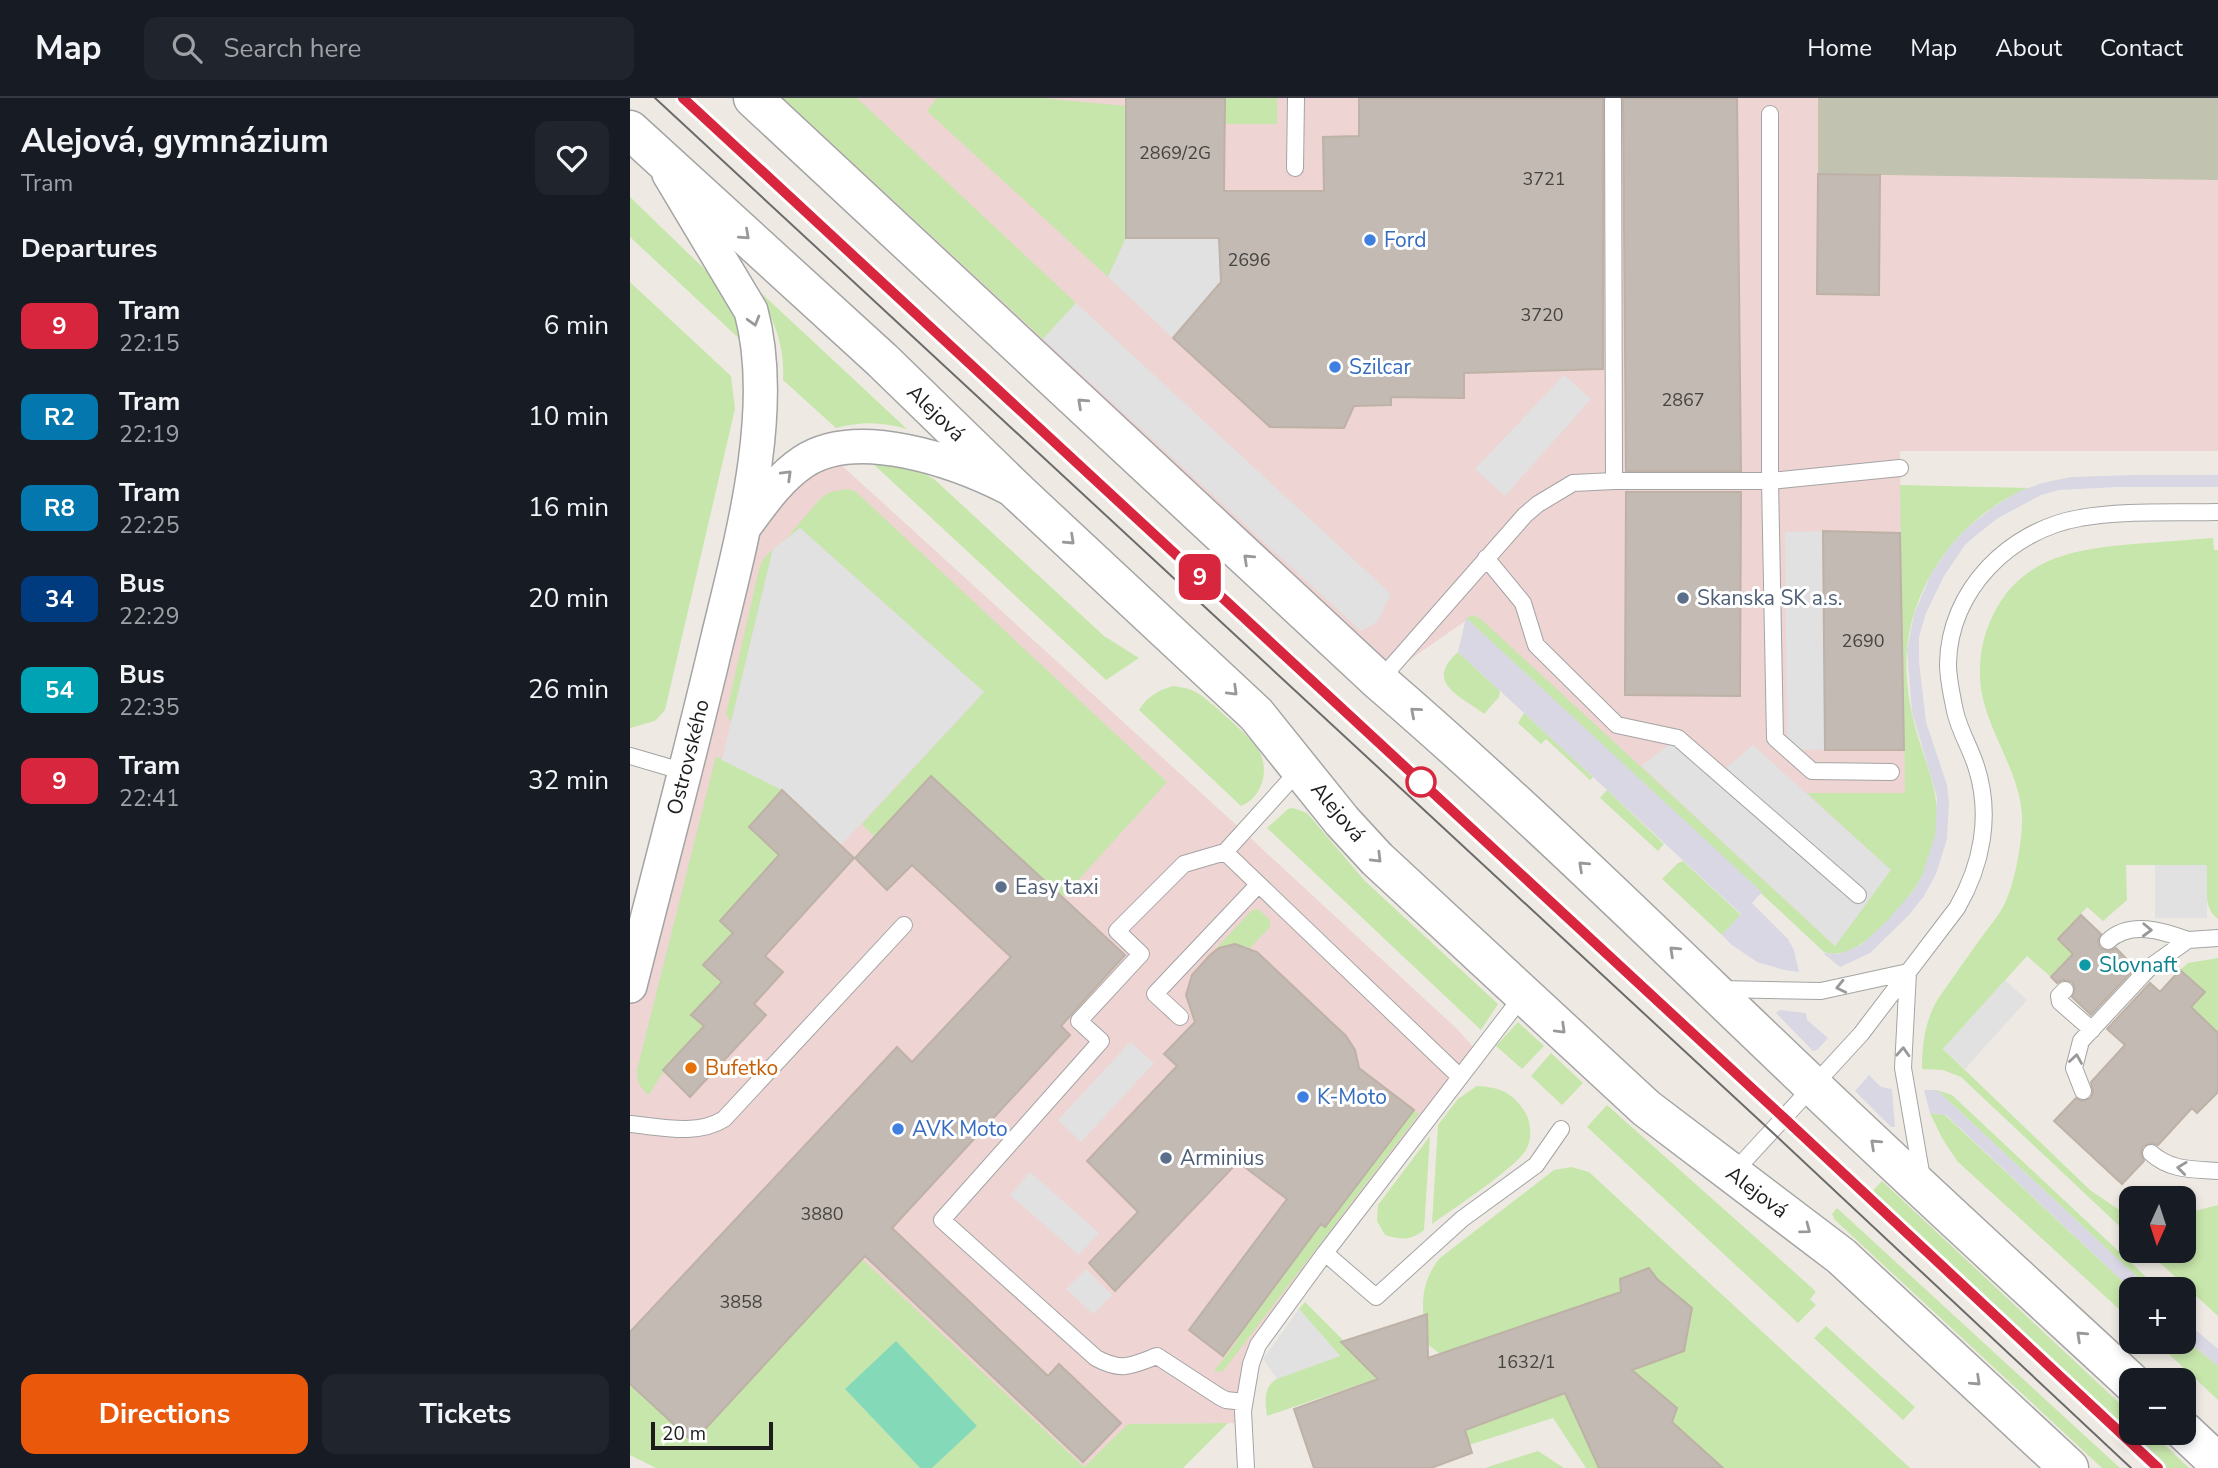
<!DOCTYPE html>
<html lang="en">
<head>
<meta charset="utf-8">
<style>
	body { margin:0; font-family:"Nunito Sans",sans-serif; background:#20242c; color:#f1f3f6; height:100vh; display:flex; flex-direction:column; font-size:26px; white-space:nowrap }
	* { box-sizing:border-box; margin:0 }
	p { font-size:23px; color:#9ea1a6 }
	.icon { flex:none; width:38px; height:38px; fill:none; stroke:currentColor; stroke-width:2; stroke-linecap:round; stroke-linejoin:round }
	.map { position:relative; flex:1; overflow:hidden }
	.side { display:flex; flex-direction:column; background:#171b24; width:630px }
	.side>* { flex:none }
	.badge { padding:0 14px; border-radius:10px; font-size:24px; line-height:46px }
	.needle { width:46px; rotate:183deg }
	.buttons { position:absolute; left:1489px; top:1088px; display:grid; gap:14px }
	.buttons a { display:grid; place-items:center; width:77px; height:77px; border-radius:14px; background:#171b24; box-shadow:0 4px 10px #0003; font-size:35px }
	.scale { position:absolute; left:21px; bottom:18px; width:122px; box-sizing:border-box; padding-left:7px; border:4px solid #1d1d1d; border-top:0; font-size:19px; line-height:24px; white-space:nowrap; color:#1d1d1d; -webkit-text-stroke:5px #fff; paint-order:stroke }
	.map>.badge { position:absolute; translate:-50% -50%; box-shadow:0 0 0 4px #fff }
	h2 { padding:0 21px; font-size:26px; line-height:63px }
	.round { display:grid; place-items:center; flex:none; width:74px; height:74px; border-radius:14px; background:#20242c }
	.head { display:flex; align-items:center; justify-content:space-between; height:119px; padding:0 21px }
	h1 { font-size:33px; font-weight:700; line-height:52px }
	.action { display:flex; gap:14px; margin-top:auto; padding:14px 21px }
	.action a { flex:1; height:80px; border-radius:14px; background:#ea580c; color:#fff; font-size:28px; font-weight:700; line-height:80px; text-align:center }
	.action a+a { background:#20242c; color:#f1f3f6 }
	ul { padding:0; list-style:none }
	li { display:flex; align-items:center; gap:21px; height:91px; padding:0 21px }
	li div { flex:1 }
	li b { display:block; font-size:26px }
	li em { font-style:normal }
	li .badge { min-width:77px; font-weight:700; text-align:center }
	header { display:flex; align-items:center; gap:42px; box-sizing:border-box; height:98px; padding:0 35px; background:#171b24; border-bottom:2px solid #363941 }
	header strong { font-size:33px }
	nav { display:flex; gap:38px; margin-inline-start:auto; font-size:24px }
	.search { width:490px; height:63px; background:#20242c; display:flex; align-items:center; gap:18px; box-sizing:border-box; padding:0 24px; border-radius:14px; color:#9ea1a6; font-size:26px }
	main { display:flex; flex:1; min-height:0 }
	.map>svg:first-child { display:block }
</style>
</head>
<body>
<header>
<strong>Map</strong>
<div class="search"><svg class="icon" aria-label="search" viewBox="0 0 24 24"><circle cx="10" cy="10" r="6"/><path d="M15 15l6 6"/></svg>Search here</div>
<nav><a>Home</a><a>Map</a><a>About</a><a>Contact</a></nav>
</header>
<main>
<section class="side">
<div class="head"><div><h1>Alejová, gymnázium</h1><p>Tram</p></div><a class="round"><svg class="icon" aria-label="heart" viewBox="0 0 24 24"><path d="M12 20l-8-8c-3-5 5-10 8-4 3-6 11-1 8 4z"/></svg></a></div>
<h2>Departures</h2>
<ul>
<li><span class="badge" style="background:#d7263d;color:#fff">9</span><div><b>Tram</b><p>22:15</p></div><em>6 min</em></li>
<li><span class="badge" style="background:#0377ae;color:#fff">R2</span><div><b>Tram</b><p>22:19</p></div><em>10 min</em></li>
<li><span class="badge" style="background:#0377ae;color:#fff">R8</span><div><b>Tram</b><p>22:25</p></div><em>16 min</em></li>
<li><span class="badge" style="background:#003b80;color:#fff">34</span><div><b>Bus</b><p>22:29</p></div><em>20 min</em></li>
<li><span class="badge" style="background:#00a3b4;color:#fff">54</span><div><b>Bus</b><p>22:35</p></div><em>26 min</em></li>
<li><span class="badge" style="background:#d7263d;color:#fff">9</span><div><b>Tram</b><p>22:41</p></div><em>32 min</em></li>
</ul>
<div class="action"><a>Directions</a><a>Tickets</a></div>
</section>
<div class="map">
<svg width="1588" height="1370" viewBox="0 0 1588 1370">
	<rect width="100%" height="100%" fill="#eeeae3"/>
	<path fill="#eed4d3" d="M123,0H1588V353H1270L1276,751L1205,848L844,517L749,583Z
		M196,353L614,734L826,930L849,955L628,1247L613,1325L499,1326L454,1369L232,1162L63,1344L0,1286V888L111,442Z"/>
	<path fill="#c1c2af" d="M1188,0H1588V82L1188,76Z"/>
	<path fill="#c7e6ab" d="M153,0H227L446,205L413,241Z
		M307,0H412L496,8V140L478,179L297,13Z
		M595,0H647V26H595Z
		M0,99L90,186L102,211L115,246L0,139Z
		M0,184L101,278L105,311L35,612L25,623L0,630Z
		M129,193L277,331C253,324 231,323 206,330L153,282C155,248 144,223 129,193Z
		M240,363L287,372L304,381L474,538L509,560L476,582Z
		M1270,387L1399,390C1334,415 1282,483 1277,553C1275,573 1278,596 1282,616C1290,654 1309,686 1307,725C1307,741 1301,762 1293,776C1279,803 1229,867 1194,854L836,520L844,517L852,522L1205,848L1260,772L1177,695H1275Z
		M218,391L225,393L537,684L433,799L302,678L245,739L232,726L354,594L170,430L155,442L190,401L200,394Z
		M1583,440L1584,452H1588V821C1572,810 1577,785 1577,767H1496L1497,802L1473,823L1457,809L1428,841L1443,856L1421,879L1397,858L1313,951L1460,1092L1501,1120V1139L1331,979L1313,972L1292,971C1292,947 1295,922 1308,901C1323,879 1338,858 1354,836C1361,826 1370,816 1375,805C1385,784 1393,741 1392,717C1389,672 1358,635 1351,591C1348,566 1351,542 1362,519C1390,459 1445,451 1504,446C1530,444 1557,442 1583,440Z
		M143,451L101,624L96,616L129,471L133,461Z
		M828,554L870,593L869,599L854,616C831,598 793,585 828,554Z
		M543,588C552,589 562,591 569,596C581,604 623,641 629,653C640,672 632,700 611,708L509,612C517,599 528,592 543,588Z
		M894,615L963,679L960,682L916,641L911,646L888,625Z
		M86,658L152,692L119,729L149,757L103,835L73,867L92,884L61,917L77,931C51,949 34,970 19,997C10,990 7,984 7,972Z
		M977,692L1034,746L1028,753L970,700Z
		M663,710L677,715L735,783L868,906L851,932L637,730L658,711Z
		M1053,763L1111,817L1092,837L1032,781L1048,765Z
		M628,811L640,822V829L620,850C604,844 593,848 580,857L622,812Z
		M1588,860V935L1561,909L1575,894L1550,872L1558,865Z
		M888,924L914,948L892,971L866,948Z
		M921,955L953,985L932,1007L901,978Z
		M847,988C867,989 881,993 893,1011C901,1021 903,1040 896,1052C883,1072 824,1110 802,1126L808,1027L828,1001Z
		M1307,992L1322,997L1530,1192H1521Z
		M977,1007L1181,1189L1186,1194L1180,1201L1186,1207L1168,1225L957,1029Z
		M784,1012L789,1016L594,1272L590,1274L584,1273L608,1242L606,1240L686,1133L691,1127L695,1129Z
		M1300,1015L1315,1017L1502,1192L1501,1222L1327,1063L1312,1040Z
		M800,1038L794,1132C780,1143 771,1142 755,1137L747,1123L748,1107Z
		M941,1069L959,1074L1280,1370H1093L1042,1324L1047,1310L1002,1272L1054,1253L1062,1210L1027,1181L1019,1170L990,1181L991,1194L810,1256L796,1245C793,1211 787,1189 810,1160L924,1072Z
		M1252,1083L1501,1316L1502,1335H1522L1559,1370H1536L1240,1096Z
		M1588,1107V1218L1517,1153H1554V1116Z
		M1207,1110L1490,1370H1472L1205,1122L1202,1116Z
		M232,1161L454,1369L498,1326L598,1325L553,1370H302L347,1328L215,1291L290,1370H26L0,1357V1286L63,1344Z
		M675,1204L714,1243L712,1244L769,1273L637,1318C636,1309 634,1299 638,1290C645,1274 693,1264 710,1258L669,1211Z
		M1196,1228L1285,1309L1273,1322L1184,1240Z
		M1554,1240L1588,1268V1302L1526,1244H1554Z
		M935,1295L980,1335L958,1345L969,1370H956L923,1320L839,1347L834,1332Z
		M908,1353L934,1370H855Z"/>
	<path fill="#84d9b9" d="M266,1243L347,1328L302,1370H290L215,1291Z"/>
	<path fill="#e1e1e1" d="M496,140H589L591,184L543,240L478,179Z
		M446,205L761,496L748,523L731,533L413,241Z
		M934,277L961,301L875,398L845,371Z
		M170,430L354,594L211,747L152,692L92,662L143,451Z
		M1193,433L1195,652L1157,651L1155,434Z
		M1048,640L1089,676L1123,647L1261,772L1205,848L1011,668Z
		M1525,767H1577V820H1525Z
		M1375,882L1397,902L1335,971L1313,951Z
		M500,944L524,965L451,1044L428,1022Z
		M400,1074L469,1135L449,1157L380,1097Z
		M456,1171L482,1197L463,1216L436,1191Z
		M669,1211L710,1258L647,1281L633,1261Z"/>
	<path fill="#d8d7e3" d="M1504,377H1588V389H1488L1429,392L1411,397L1368,420L1344,439L1335,447L1314,478L1296,515L1289,539V564L1296,624L1317,687L1319,704L1317,741L1306,776L1294,798L1279,817L1240,855L1210,869L1193,855L1209,856L1231,847L1257,823L1283,793L1292,778L1305,737L1307,699L1282,614L1277,552L1284,516L1301,476L1321,447L1336,431L1362,410L1388,394L1412,385L1441,379Z
		M836,520L1132,794L1122,805L1158,841L1164,852L1169,874L1154,872L1127,864L1102,847L1092,837L1111,816L828,554Z
		M1150,912L1176,915L1177,922L1198,940L1187,952L1183,953L1148,917L1146,915Z
		M1239,977L1251,989L1262,991L1265,1029H1261L1225,993Z
		M1294,992H1307L1521,1192H1502L1316,1017L1300,1015Z
		M1554,1222L1588,1251V1268L1554,1240Z"/>
	<path fill="#c2bab3" stroke="#beb1a6" stroke-width="2" d="M496,0H595L594,93H694L693,39L729,38V0H973V271L834,275V300L761,299V307L724,308L714,330L640,329L543,240L591,184L589,140H496Z
		M993,0H1107L1111,373H996Z
		M1188,76L1250,77L1249,197L1187,196Z
		M996,394H1111L1110,598L995,597Z
		M1193,433L1270,435L1274,652H1195Z
		M301,678L495,857L431,928L440,937L262,1130L418,1278L429,1266L491,1325L453,1364L235,1158L63,1344L0,1286V1234L267,949L282,964L381,859L282,767L257,792L225,760Z
		M152,692L224,760L135,858L153,874L124,906L136,917L60,999L33,972L74,928L61,917L92,884L73,867L103,835L90,823L149,757L119,729Z
		M1451,817L1471,836L1468,843L1470,850L1478,853L1486,850L1505,870L1461,917L1442,899L1445,890L1442,884L1433,882L1427,885L1421,879L1443,856L1428,841Z
		M605,846L627,854L716,938L725,952L729,970L784,1012L695,1129L691,1126L593,1258L559,1232L657,1101L608,1064L485,1193L459,1165L508,1114L457,1063L547,968L534,956L565,924L556,897L562,877L580,857L589,850Z
		M1550,872L1575,894L1561,909L1588,935V994L1567,1015L1562,1010L1528,1047L1522,1045L1513,1048L1511,1054L1514,1063L1492,1086L1424,1023L1446,1000L1452,1003L1461,1000L1463,994L1461,984L1495,947L1477,931L1520,885L1530,894Z
		M1019,1170L1027,1181L1062,1210L1054,1253L1002,1272L1047,1310L1042,1324L1093,1370H969L935,1295L835,1332L842,1355L801,1370H684L664,1311L748,1281L711,1244L797,1216L798,1260L991,1194L990,1181Z"/>
	<g fill="none" stroke-linecap="round" stroke-linejoin="round">
		<g stroke="#a4a4a4" stroke-width="18">
			<path id="service" d="M983,3L984,383
				M1140,16V383L1145,640L1182,673L1261,674
				M665,70L666,0
				M856,460L893,505L906,547L987,627L1048,640L1228,797
				M749,583L895,417L908,406L943,385L984,383H1140L1270,370
				M0,658L55,674
				M595,754L830,979
				M1478,843C1500,822 1533,833 1558,842
				M1278,874L1273,970L1292,1080
				M1090,891L1191,893L1278,874
				M1435,892L1429,898L1430,904L1462,932
				M550,919L525,896L628,787
				M1453,993L1444,970L1451,943L1520,869L1558,842L1588,840
				M0,1026C31,1029 67,1038 94,1021L274,827
				M1521,1055C1541,1073 1563,1071 1588,1073
				M1102,1076L1231,936L1327,810C1352,767 1362,717 1346,668C1340,649 1329,632 1325,613C1322,598 1318,581 1318,566C1319,492 1380,432 1450,420C1491,412 1545,415 1588,414
				M695,1155L746,1199L832,1121L906,1067L931,1031
				M614,1304L596,1302L590,1299L527,1258C500,1268 492,1274 466,1260L312,1122L471,943L449,923L511,856L487,833L554,766L595,754L671,670
				M616,1370L613,1313L621,1266L628,1247L695,1155L894,896"/>
		</g>
		<g stroke="#a4a4a4" stroke-width="36">
			<path id="minor" d="M115,428C132,405 149,380 173,364C227,328 326,363 379,390
				M0,888C29,773 60,658 87,543C111,444 148,312 121,213L39,76"/>
		</g>
		<g stroke="#a4a4a4" stroke-width="41">
			<path id="tertiary" d="M123,0L749,583C900,713 1041,853 1185,990C1289,1089 1396,1187 1502,1285
				M0,32L252,262L390,396L626,616L712,723L747,761L1016,1010L1211,1158L1439,1370
				M1554,1333L1588,1365"/>
		</g>
		<use href="#service" stroke="#fff" stroke-width="16"/>
		<use href="#minor" stroke="#fff" stroke-width="33"/>
		<use href="#tertiary" stroke="#fff" stroke-width="38"/>
		<path stroke="#6b6b6b" stroke-width="2" d="M25,0L1142,1034L1501,1370
			M53,0L1154,1020L1528,1370"/>
	</g>
	<defs><path id="oneway-chevron" d="M-2-3.5L2.5 0L-2 3.5" fill="none" stroke-width="1.6" stroke-linecap="round" stroke-linejoin="round" transform="scale(1.75)"/></defs>
	<g stroke="#999">
		<use href="#oneway-chevron" transform="translate(115 137) rotate(42)"/>
		<use href="#oneway-chevron" transform="translate(124 223) rotate(74)"/>
		<use href="#oneway-chevron" transform="translate(452 305) rotate(-137)"/>
		<use href="#oneway-chevron" transform="translate(157 377) rotate(-44)"/>
		<use href="#oneway-chevron" transform="translate(440 442) rotate(43)"/>
		<use href="#oneway-chevron" transform="translate(618 461) rotate(-137)"/>
		<use href="#oneway-chevron" transform="translate(603 593) rotate(44)"/>
		<use href="#oneway-chevron" transform="translate(785 614) rotate(-139)"/>
		<use href="#oneway-chevron" transform="translate(747 760) rotate(45)"/>
		<use href="#oneway-chevron" transform="translate(953 768) rotate(-137)"/>
		<use href="#oneway-chevron" transform="translate(1517 832) rotate(2)"/>
		<use href="#oneway-chevron" transform="translate(1044 853) rotate(-137)"/>
		<use href="#oneway-chevron" transform="translate(1211 889) rotate(167)"/>
		<use href="#oneway-chevron" transform="translate(931 931) rotate(44)"/>
		<use href="#oneway-chevron" transform="translate(1273 954) rotate(-87)"/>
		<use href="#oneway-chevron" transform="translate(1446 961) rotate(-81)"/>
		<use href="#oneway-chevron" transform="translate(1245 1046) rotate(-137)"/>
		<use href="#oneway-chevron" transform="translate(1552 1070) rotate(-173)"/>
		<use href="#oneway-chevron" transform="translate(1176 1131) rotate(37)"/>
		<use href="#oneway-chevron" transform="translate(1451 1238) rotate(-137)"/>
		<use href="#oneway-chevron" transform="translate(1346 1283) rotate(43)"/>
	</g>
	<g fill="none" stroke-linecap="round" stroke-linejoin="round">
		<g stroke="#fff" stroke-width="16">
			<path id="line" d="M53,0L1154,1020L1528,1370"/>
		</g>
		<use href="#line" stroke="#d7263d" stroke-width="10"/>
	</g>
	<g fill="#3f7fe0" stroke="#fff" stroke-width="2.5">
		<circle cx="740" cy="142" r="7"/>
		<circle cx="705" cy="269" r="7"/>
		<circle cx="673" cy="999" r="7"/>
		<circle cx="268" cy="1031" r="7"/>
	</g>
	<g fill="#5c6f8a" stroke="#fff" stroke-width="2.5">
		<circle cx="1053" cy="500" r="7"/>
		<circle cx="371" cy="789" r="7"/>
		<circle cx="536" cy="1060" r="7"/>
	</g>
	<circle fill="#fff" stroke="#d7263d" stroke-width="3.5" cx="791" cy="684" r="14"/>
	<circle fill="#0f9aa8" stroke="#fff" stroke-width="2.5" cx="1455" cy="867" r="7"/>
	<circle fill="#e8710a" stroke="#fff" stroke-width="2.5" cx="61" cy="970" r="7"/>
	<g text-anchor="middle" dominant-baseline="central" stroke-width="6" stroke-linejoin="round" paint-order="stroke">
		<g font-size="18" fill="#464442">
			<text x="545" y="55">2869/2G</text>
			<text x="914" y="81">3721</text>
			<text x="619" y="162">2696</text>
			<text x="912" y="217">3720</text>
			<text x="1053" y="302">2867</text>
			<text x="1233" y="543">2690</text>
			<text x="192" y="1116">3880</text>
			<text x="111" y="1204">3858</text>
			<text x="896" y="1264">1632/1</text>
		</g>
		<g font-size="21" fill="#366cbe" stroke="#fff" text-anchor="start">
			<text x="754" y="142">Ford</text>
			<text x="719" y="269">Szilcar</text>
			<text x="687" y="999">K-Moto</text>
			<text x="282" y="1031">AVK Moto</text>
		</g>
		<g font-size="21" fill="#1d1d1d" stroke="#fff">
			<text transform="translate(306 315) rotate(44)">Alejová</text>
			<text transform="translate(58 659) rotate(-76)">Ostrovského</text>
			<text transform="translate(708 714) rotate(50)">Alejová</text>
			<text transform="translate(1127 1094) rotate(37)">Alejová</text>
		</g>
		<g font-size="21" fill="#4e5e75" stroke="#fff" text-anchor="start">
			<text x="1067" y="500">Skanska SK a.s.</text>
			<text x="385" y="789">Easy taxi</text>
			<text x="550" y="1060">Arminius</text>
		</g>
		<g font-size="21" fill="#0d838f" stroke="#fff" text-anchor="start">
			<text x="1469" y="867">Slovnaft</text>
		</g>
		<g font-size="21" fill="#c56008" stroke="#fff" text-anchor="start">
			<text x="75" y="970">Bufetko</text>
		</g>
	</g>
</svg>
<div class="buttons">
<a><svg class="needle" viewBox="-14 -14 28 28"><path d="M0-13l5 13h-10z" fill="#e53935"/><path d="M0 13l5-13h-10z" fill="#9ea1a6"/></svg></a>
<a>+</a>
<a>−</a>
</div>
<div class="scale">20 m</div>
<b class="badge" style="left:570px;top:479px;background:#d7263d;color:#fff">9</b>
</div>
</main>
</body>
</html>
